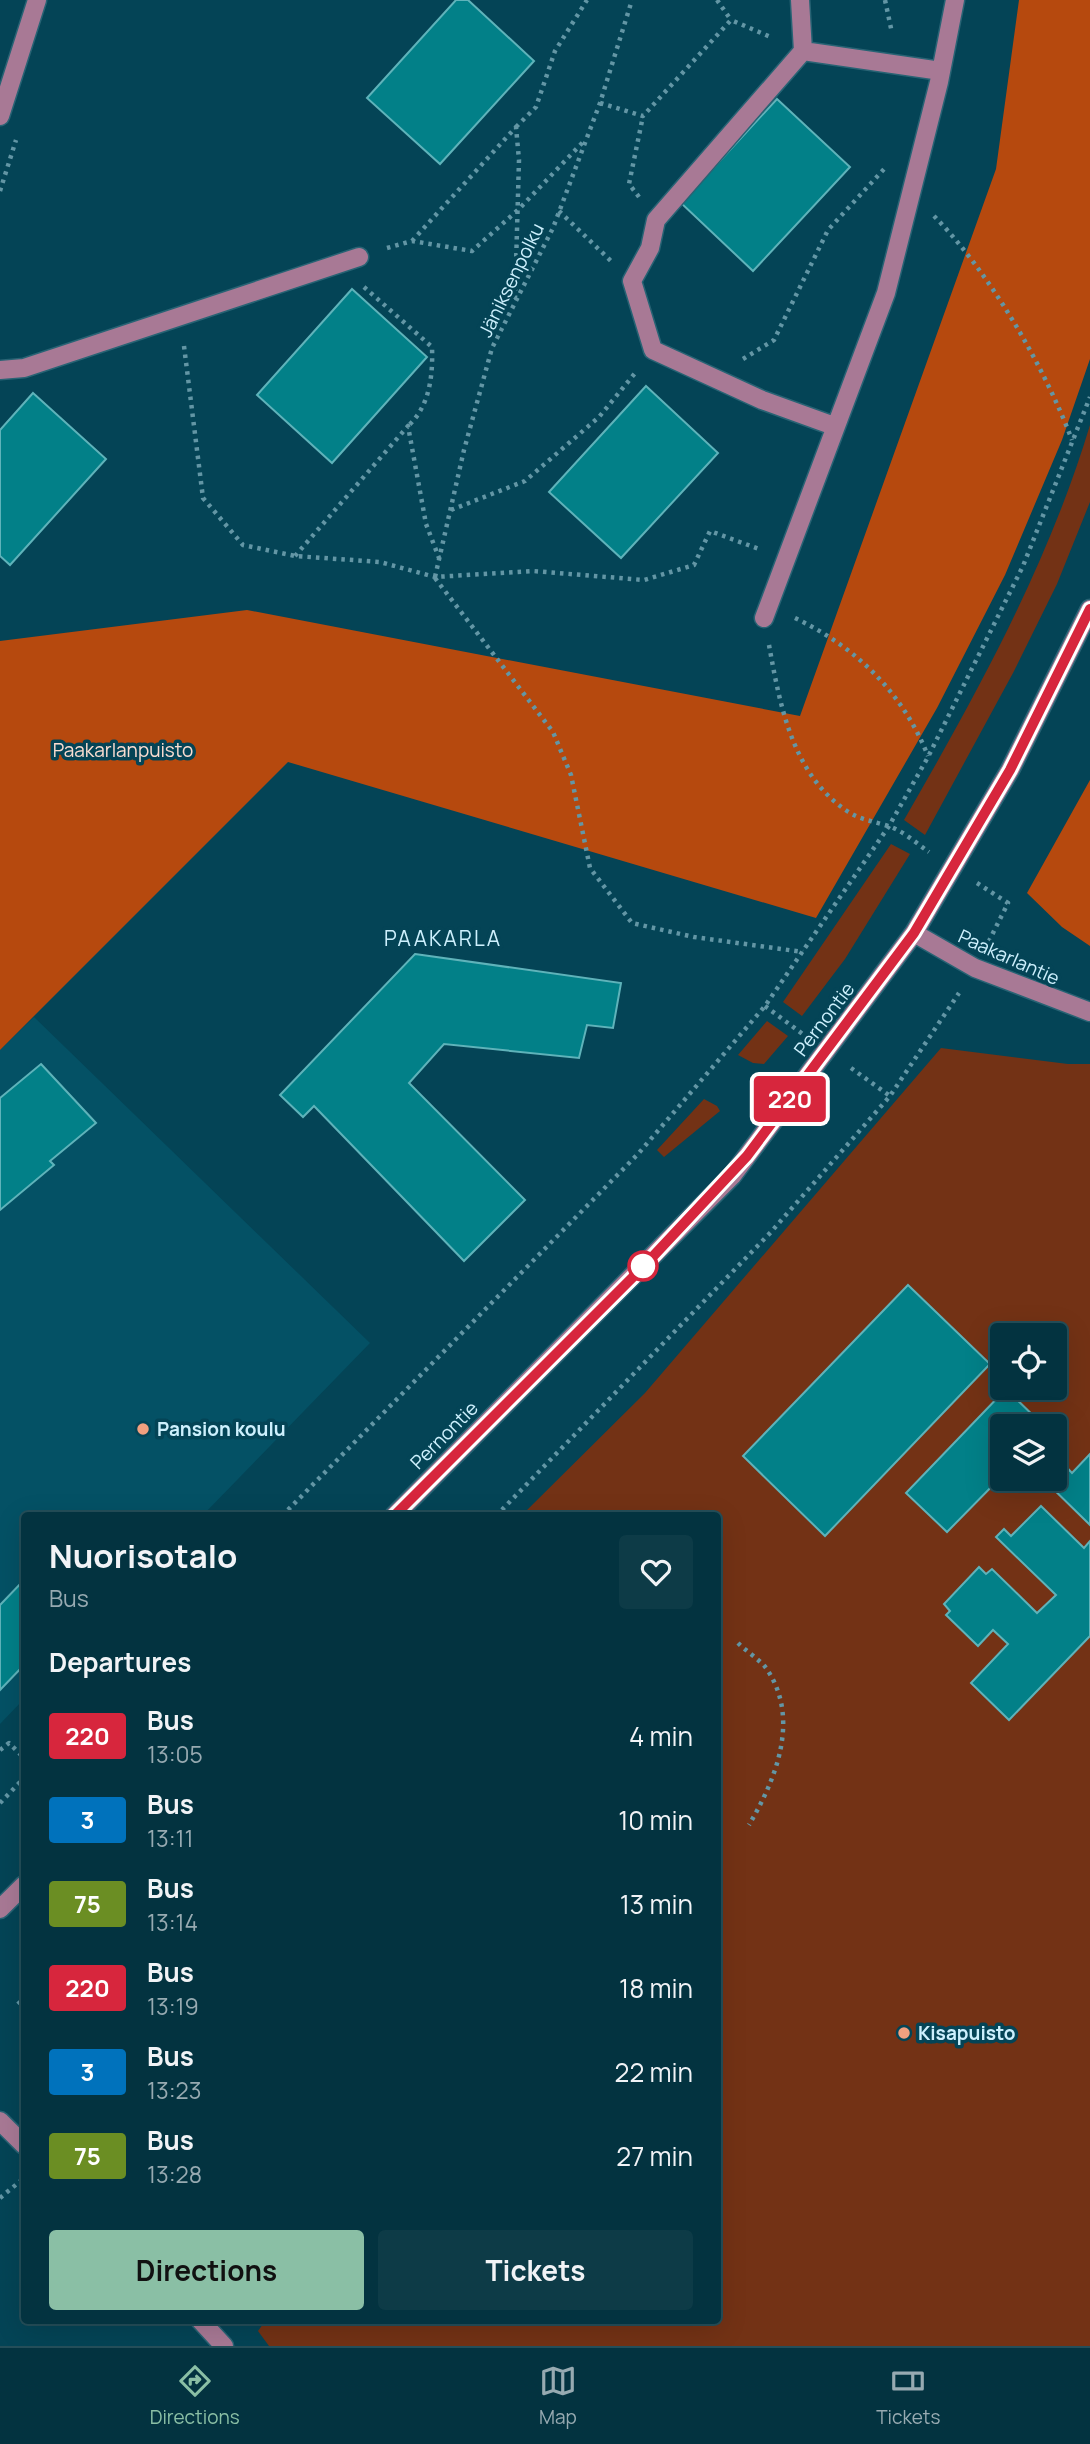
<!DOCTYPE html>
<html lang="en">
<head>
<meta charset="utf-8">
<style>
	body { margin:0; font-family:Manrope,sans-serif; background:#0d3b47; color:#f1f3f6; height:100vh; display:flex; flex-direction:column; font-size:26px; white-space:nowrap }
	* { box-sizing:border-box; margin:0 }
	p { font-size:23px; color:#97aab1 }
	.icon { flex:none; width:38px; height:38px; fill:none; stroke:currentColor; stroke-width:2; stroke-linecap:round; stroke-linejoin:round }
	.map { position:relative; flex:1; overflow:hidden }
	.sheet { position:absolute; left:21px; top:1512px; width:700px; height:812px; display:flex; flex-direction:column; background:#033340; border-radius:7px; box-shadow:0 7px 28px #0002,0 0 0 2px #244e59 }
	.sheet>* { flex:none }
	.badge { padding:0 14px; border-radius:5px; font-size:24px; line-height:46px }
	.tools { position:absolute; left:990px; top:1323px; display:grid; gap:14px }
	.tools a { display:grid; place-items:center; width:77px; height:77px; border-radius:7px; background:#033340; box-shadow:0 7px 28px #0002,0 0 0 2px #244e59; font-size:35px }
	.map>.badge { position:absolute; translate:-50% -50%; box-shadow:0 0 0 4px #fff }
	h2 { padding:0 28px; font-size:26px; line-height:63px }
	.round { display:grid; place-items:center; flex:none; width:74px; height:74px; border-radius:7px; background:#0d3b47 }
	.overview { display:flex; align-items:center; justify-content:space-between; height:119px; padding:0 28px }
	h1 { font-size:33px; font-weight:700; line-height:52px }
	.button { display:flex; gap:14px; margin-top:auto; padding:14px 28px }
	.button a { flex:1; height:80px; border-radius:7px; background:#8abfa5; color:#111; font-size:28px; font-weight:700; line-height:80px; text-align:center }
	.button a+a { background:#0d3b47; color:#f1f3f6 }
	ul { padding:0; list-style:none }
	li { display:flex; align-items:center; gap:21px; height:84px; padding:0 28px }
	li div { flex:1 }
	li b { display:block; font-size:26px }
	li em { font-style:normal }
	li .badge { min-width:77px; font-weight:700; text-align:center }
	.tab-bar { display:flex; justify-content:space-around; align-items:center; height:98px; border-top:2px solid #244e59; background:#033340; font-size:19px; color:#97aab1 }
	.tab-bar a { display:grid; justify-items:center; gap:4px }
	.tab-bar .current { color:#8abfa5 }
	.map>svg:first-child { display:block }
</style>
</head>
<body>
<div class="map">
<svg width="1090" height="2346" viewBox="0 0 1090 2346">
	<rect width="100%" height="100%" fill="#044456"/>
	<path fill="#045165" d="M34,1017L370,1343L203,1515L24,1516V1699L0,1724V1050Z"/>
	<path fill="#733215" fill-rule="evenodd" d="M1090,425V502L1057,584L1013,673L925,835L904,820C976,695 1048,565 1090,425Z
		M891,844L910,854L845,959L802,1016L783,1002Z
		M767,1021L788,1036L764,1064L753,1063L738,1055Z
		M941,1048L1068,1064H1090V2346H269L258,2331L266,2320H718V1516L522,1515L645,1393ZM1003,1335H1055V1388H1003ZM1003,1426H1055V1479H1003Z
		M704,1099L717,1106L720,1111L664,1157L657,1150Z"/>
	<path fill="#b6490e" d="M1019,0H1090V359L1062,440L1005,575L937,708L816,918L288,762L0,1050V641L247,610L800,716L996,169Z
		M1090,780V946L1062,927L1027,893Z"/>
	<path fill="#028088" stroke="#5fb3ba" stroke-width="2" d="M456,0H468L534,61L440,164L367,98Z
		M777,99L850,167L753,271L681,203Z
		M352,289L427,357L332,463L257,395Z
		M646,386L718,453L621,558L549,492Z
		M33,393L106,459L10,565L0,556V430Z
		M415,954L621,983L613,1028L587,1025L579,1058L444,1044L409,1083L525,1200L464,1261L314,1106L303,1117L280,1095Z
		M41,1064L96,1123L50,1161L54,1165L0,1210V1098Z
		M908,1285L990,1364L825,1536L743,1456Z
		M1006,1389L1044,1426H1003V1475L947,1532L906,1493Z
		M1090,1454V1525L1043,1479H1055V1463L1059,1459L1072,1473Z
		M1041,1506L1084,1548L1090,1541V1636L1009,1720L971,1683L1008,1644L993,1630L978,1646L946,1615L950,1611L944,1604L979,1567L986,1574L992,1569L1037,1613L1056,1595L996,1537L1004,1529L1011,1536Z
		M24,1580V1665L0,1690V1605Z"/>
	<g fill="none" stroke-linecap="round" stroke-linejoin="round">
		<g stroke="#286374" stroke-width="21">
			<path id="minor" d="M800,0L803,51L656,220L650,248L632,281L653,350L762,400L834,426
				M803,51L941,71
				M0,116L37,0
				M0,370L24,368L359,257
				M764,618L886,293L939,82L955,0
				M914,933L975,968L1090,1012
				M394,1516L732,1176L914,933L1010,770L1090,609
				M0,1909L24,1885
				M0,2121L24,2145
				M200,2320L224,2346"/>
		</g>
		<path stroke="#6396a5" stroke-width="4.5" stroke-dasharray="3.5 5" stroke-linecap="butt" d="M717,0L731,20
			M885,0L892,33
			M600,103L643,116L731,20L773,38
			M516,127L536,107L555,51L587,0
			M0,191L16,140
			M639,197L629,184L643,116
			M559,211L611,261
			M934,216C990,273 1044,366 1072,440
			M412,241L516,127L519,160L515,300
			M387,248L412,241L472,251L519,209L584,141
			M364,287L432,347C433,375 430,406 408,426
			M184,346L203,498L243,545L295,556L380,562L435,577L533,571L644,580L694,565L710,531L759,549
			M743,359L774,340L828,230L885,168
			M451,510L525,481L599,417L636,372
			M295,556L408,426L426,524L439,558
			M435,577L464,450L492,348L553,228L600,103L632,0
			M435,578L553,732L571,775L590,868L632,923L694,937L803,952
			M795,618C856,647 903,693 928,756
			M769,645C780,705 792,774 847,811C860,820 873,821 888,826C902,830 916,843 929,852
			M977,883L1008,903L988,943
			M765,1006L804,1035
			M851,1068L890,1096
			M282,1516L638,1154L765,1006L889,826L928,757L1023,566L1090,397
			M496,1516L771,1232L890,1096L959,993
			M738,1643C746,1651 759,1659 766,1668C801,1718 776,1779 749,1825
			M0,1750L9,1743L24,1758
			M0,1803L24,1778
			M18,2001L24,2008
			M0,2198L24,2178"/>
		<use href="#minor" stroke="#a87995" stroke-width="18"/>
	</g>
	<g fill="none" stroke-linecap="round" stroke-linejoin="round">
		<g stroke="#fff" stroke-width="16">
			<path id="line" d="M394,1516L644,1266L747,1156L914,933L1010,770L1090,609"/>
		</g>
		<use href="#line" stroke="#d7263d" stroke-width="10"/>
	</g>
	<circle fill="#fff" stroke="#d7263d" stroke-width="3.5" cx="643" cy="1266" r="14"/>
	<g fill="#f2a07f" stroke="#044456" stroke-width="2.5">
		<circle cx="143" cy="1429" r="7"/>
		<circle cx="904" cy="2033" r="7"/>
	</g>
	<g text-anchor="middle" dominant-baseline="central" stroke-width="7" stroke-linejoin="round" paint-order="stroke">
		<g font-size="19" fill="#cdf0fd" stroke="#044456">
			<text transform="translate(511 280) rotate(-64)">Jäniksenpolku</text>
			<text transform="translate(1009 957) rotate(24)">Paakarlantie</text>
			<text transform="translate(824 1019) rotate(-53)">Pernontie</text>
			<text transform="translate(444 1435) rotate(-45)">Pernontie</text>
		</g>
		<g font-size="19" fill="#fbddd1" stroke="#044456">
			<text x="123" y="750">Paakarlanpuisto</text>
		</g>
		<g font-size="19" font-weight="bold" fill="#cdf0fd" stroke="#044456" text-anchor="start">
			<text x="157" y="1429">Pansion koulu</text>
			<text x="918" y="2033">Kisapuisto</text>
		</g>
		<g font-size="21" letter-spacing="2" fill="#cdf0fd" stroke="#044456">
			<text x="443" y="938">PAAKARLA</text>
		</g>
	</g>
</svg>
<div class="tools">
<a><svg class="icon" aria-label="locate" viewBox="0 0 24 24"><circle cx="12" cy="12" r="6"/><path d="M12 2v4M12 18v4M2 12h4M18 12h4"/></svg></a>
<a><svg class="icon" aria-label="layers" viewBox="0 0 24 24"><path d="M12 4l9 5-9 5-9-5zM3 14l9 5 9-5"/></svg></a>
</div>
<b class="badge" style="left:790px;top:1099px;background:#d7263d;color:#fff">220</b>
<section class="sheet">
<div class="overview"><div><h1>Nuorisotalo</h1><p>Bus</p></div><a class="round"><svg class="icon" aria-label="heart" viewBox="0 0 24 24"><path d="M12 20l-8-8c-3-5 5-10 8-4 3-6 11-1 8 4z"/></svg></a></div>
<h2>Departures</h2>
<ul>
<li><span class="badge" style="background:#d7263d;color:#fff">220</span><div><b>Bus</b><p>13:05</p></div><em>4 min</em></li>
<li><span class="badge" style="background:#0072bc;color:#fff">3</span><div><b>Bus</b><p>13:11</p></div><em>10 min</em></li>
<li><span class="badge" style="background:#6b8e23;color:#fff">75</span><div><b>Bus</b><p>13:14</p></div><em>13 min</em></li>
<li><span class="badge" style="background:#d7263d;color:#fff">220</span><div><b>Bus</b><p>13:19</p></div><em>18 min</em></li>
<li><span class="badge" style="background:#0072bc;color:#fff">3</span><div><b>Bus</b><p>13:23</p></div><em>22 min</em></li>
<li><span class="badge" style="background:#6b8e23;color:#fff">75</span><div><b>Bus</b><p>13:28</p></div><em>27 min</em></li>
</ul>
<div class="button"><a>Directions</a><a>Tickets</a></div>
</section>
</div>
<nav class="tab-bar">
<a class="current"><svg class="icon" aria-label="directions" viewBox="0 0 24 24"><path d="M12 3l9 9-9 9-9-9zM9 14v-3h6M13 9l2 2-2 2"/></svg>Directions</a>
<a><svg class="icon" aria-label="map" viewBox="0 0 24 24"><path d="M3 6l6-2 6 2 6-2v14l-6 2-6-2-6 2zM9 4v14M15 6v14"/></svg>Map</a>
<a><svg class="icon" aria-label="tickets" viewBox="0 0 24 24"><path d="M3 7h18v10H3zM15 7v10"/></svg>Tickets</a>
</nav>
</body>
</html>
